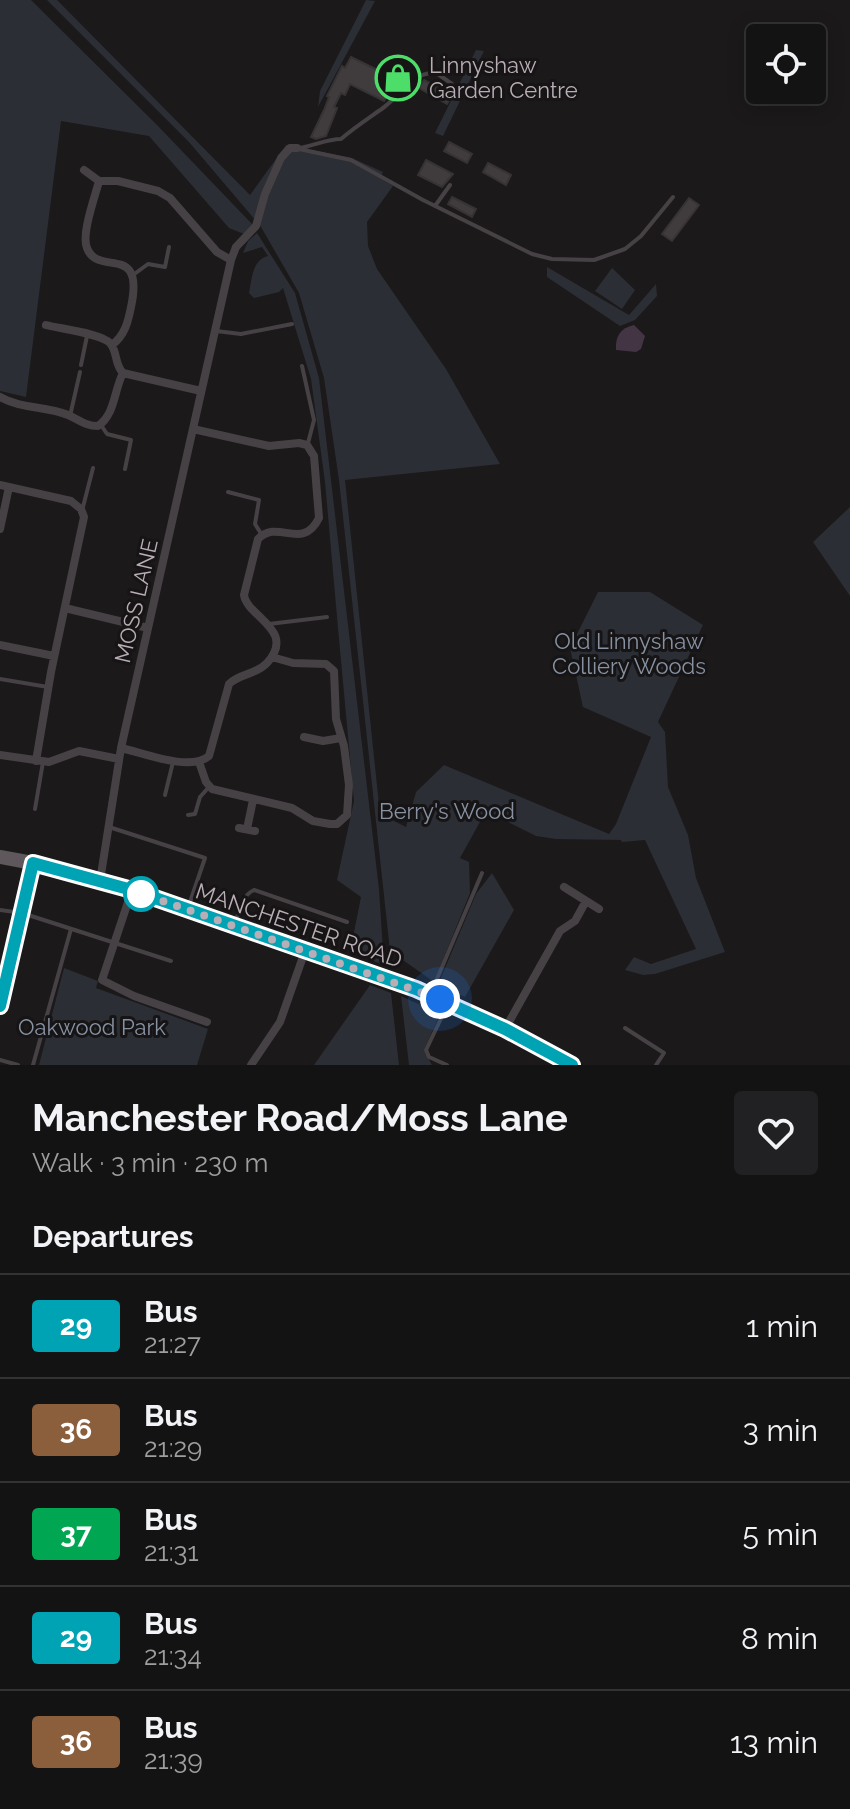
<!DOCTYPE html>
<html lang="en">
<head>
<meta charset="utf-8">
<style>
	body { margin:0; font-family:Raleway,sans-serif; background:#212022; color:#f1f3f6; height:100vh; display:flex; flex-direction:column; font-size:30px; white-space:nowrap }
	* { box-sizing:border-box; margin:0 }
	p { font-size:26px; color:#9d9ea0 }
	.icon { flex:none; width:44px; height:44px; fill:none; stroke:currentColor; stroke-width:2; stroke-linecap:round; stroke-linejoin:round }
	.map { position:relative; height:1065px; overflow:hidden }
	.details { display:flex; flex-direction:column; background:#141314; flex:1 }
	.details>* { flex:none }
	.badge { padding:0 16px; border-radius:6px; font-size:28px; line-height:52px }
	.tools { position:absolute; left:746px; top:24px; display:grid; gap:16px }
	.tools a { display:grid; place-items:center; width:80px; height:80px; border-radius:8px; background:#141314; box-shadow:0 4px 20px #0003,0 0 0 2px #333234; font-size:40px }
	.you { position:absolute; width:40px; height:40px; margin:-20px; border:6px solid #fff; border-radius:50%; background:#1a73e8; box-shadow:0 0 0 12px #1a73e833 }
	.map>.badge { position:absolute; translate:-50% -50%; box-shadow:0 0 0 4px #fff }
	h2 { padding:0 32px; font-size:30px; line-height:72px }
	.round { display:grid; place-items:center; flex:none; width:84px; height:84px; border-radius:8px; background:#212022 }
	.summary { display:flex; align-items:center; justify-content:space-between; height:136px; padding:0 32px }
	h1 { font-size:38px; font-weight:700; line-height:60px }
	ul { padding:0; list-style:none }
	li { display:flex; align-items:center; gap:24px; height:104px; padding:0 32px; border-top:2px solid #333234 }
	li div { flex:1 }
	li b { display:block; font-size:30px }
	li em { font-style:normal }
	li .badge { min-width:88px; font-weight:700; text-align:center }
	.map>svg:first-child { display:block }
</style>
</head>
<body>
<div class="map">
<svg width="850" height="1065" viewBox="0 0 850 1065">
	<rect width="100%" height="100%" fill="#1b191a"/>
	<path fill="#2b2e34" d="M0,0H31L157,125L253,225L244,234L229,228L149,136L61,121L26,397L0,391Z
		M47,0H57L250,195L286,145L352,158L383,172L380,178L393,186L367,222L368,246L377,269L446,369L500,464L345,480L380,814L406,827L416,792L444,765L609,834L616,824L651,737L583,707L570,648L598,592H650L703,625L658,722L665,732L668,787L688,835L696,878L725,952L655,974L643,975L625,970L634,957L651,964L696,949L645,840L622,842L621,840L556,839L536,836L486,811L460,858L469,862L470,893L434,982L390,951L339,480L324,378L299,293L261,227L189,142Z
		M366,0L375,1L318,107L320,91Z
		M476,50L484,51L443,136L435,133Z
		M257,233L295,293L319,378L379,889L384,965L350,952L361,897L337,880L354,801L339,639L325,482L311,379L283,288L279,292L254,298L249,293C252,279 252,260 268,256L262,247L243,253L248,241Z
		M547,267L629,315L656,284L657,296L635,320L620,326L547,277Z
		M612,268L635,290L622,309L595,291Z
		M850,507V596L813,542Z
		M492,873L514,910L465,997L438,985L476,894Z
		M64,968L98,981L96,988L208,1029L197,1065H39Z
		M370,985L391,993L399,1065H314Z
		M401,996L440,1014L424,1050L432,1065H409Z"/>
	<path fill="#443545" d="M634,325L645,336L641,349L636,352L616,350C615,337 620,328 634,325Z"/>
	<path fill="#403b3d" stroke="#373335" stroke-width="2" d="M351,57L396,79L384,101L350,84L345,95L341,93L334,107L337,108L326,136L316,139L311,137L324,110L329,97L327,96L342,66L345,68Z
		M424,80L452,95L447,104L419,88Z
		M449,142L472,154L467,163L444,151Z
		M426,160L453,174L442,187L418,175Z
		M488,163L511,175L506,185L483,172Z
		M452,197L476,209L472,217L448,204Z
		M689,198L699,205L672,241L662,234Z"/>
	<g fill="none" stroke-linecap="round" stroke-linejoin="round">
		<path stroke="#464145" stroke-width="4" d="M299,148C314,146 326,139 341,139C355,127 369,118 383,108C406,91 404,77 435,72L452,84
			M299,149L351,160L423,200L532,254L552,259L594,260L625,249L641,236L673,197
			M435,206L450,185
			M133,275L148,264L165,267L169,247
			M216,331L241,334L292,324
			M81,365L87,336
			M302,366L314,420L308,443
			M70,416L80,372
			M101,425L107,434L131,440L125,469
			M228,492L259,500L255,524L262,535
			M83,507L93,468
			M269,624L327,617
			M0,679L48,687
			M165,795L173,762
			M35,809L43,762
			M188,815L195,814L200,797L208,788
			M109,827L205,858L188,908
			M0,910L22,913L171,961
			M235,924C239,912 242,895 254,890L347,922
			M431,993L482,873
			M446,1008L426,1050L429,1057L447,1065
			M625,1028L664,1053L656,1065
			M0,1060L18,1065
			M33,1065L71,929"/>
		<path stroke="#464145" stroke-width="8" d="M84,170L99,181H118L158,191L170,198L217,252L231,260
			M99,181C95,197 81,234 87,248C98,278 145,241 131,307C128,322 125,335 112,345
			M46,325C61,329 100,333 110,343C118,352 114,364 123,373L201,391
			M0,397C21,409 47,406 68,415C79,420 86,426 98,426C115,415 114,390 123,373
			M0,485L71,501L81,509L84,517L51,672L36,761
			M0,529L9,487
			M65,608L148,628
			M0,645L54,656
			M304,737L323,741L341,738
			M121,748C144,753 190,772 209,756L229,684C240,673 256,675 267,663C297,630 247,617 244,595L258,539C278,518 302,552 319,518L314,456L307,445L299,443L269,446L193,429
			M0,755L49,762L79,751L119,759
			M199,762L206,782L212,789L292,808L313,821L330,824H337L347,815L349,785L344,746L336,719L334,671L326,664L293,663L272,657
			M239,828L255,831
			M247,829L253,800
			M100,881L121,748L231,260L236,247L256,226L265,194L281,158L290,148H297
			M564,887L599,909
			M132,890L102,980L134,996L207,1022
			M505,1029L560,931L575,921L586,901
			M251,1065L280,1022L305,951"/>
		<path stroke="#4f494d" stroke-width="12" d="M0,1005L33,863"/>
		<path stroke="#5e575c" stroke-width="14" d="M0,857L33,863L132,890L416,989L505,1029L571,1065"/>
	</g>
	<g fill="none" stroke-linecap="round" stroke-linejoin="round">
		<g stroke="#fff" stroke-width="18">
			<path id="line" d="M0,1006L33,863L132,890L416,989L505,1029L572,1065"/>
		</g>
		<use href="#line" stroke="#00a3b4" stroke-width="12"/>
		<path stroke="#b9adb6" stroke-width="8" stroke-dasharray="0 14.4" d="M141,894L132,890L440,999"/>
	</g>
	<defs>
		<g id="shop-ring" transform="scale(2.3)"><circle r="9.5" fill="#161415" stroke="#4dde6a" stroke-width="1.5"/><path d="M-5-2.5h2.3a2.7 3.5 0 0 1 5.4 0H5L5.5 6h-11ZM-1.5-2.5h3a1.5 2.3 0 0 0-3 0Z" fill="#4dde6a"/></g>
	</defs>
	<g fill-rule="evenodd">
		<use href="#shop-ring" x="398" y="78"/>
	</g>
	<circle fill="#fff" stroke="#00a3b4" stroke-width="4" cx="141" cy="894" r="16"/>
	<g text-anchor="middle" dominant-baseline="central" stroke-width="6" stroke-linejoin="round" paint-order="stroke">
		<g font-size="22" fill="#b9adb6" stroke="#161415" text-anchor="start">
			<text x="429" y="65">Linnyshaw<tspan x="429" dy="25">Garden Centre</tspan></text>
		</g>
		<g font-size="22" fill="#b9adb6" stroke="#161415">
			<text transform="translate(136 601) rotate(-77)">MOSS LANE</text>
			<text transform="translate(299 925) rotate(19)">MANCHESTER ROAD</text>
		</g>
		<g font-size="22" fill="#8691a2" stroke="#161415">
			<text x="629" y="641">Old Linnyshaw<tspan x="629" dy="25">Colliery Woods</tspan></text>
			<text x="447" y="811">Berry's Wood</text>
			<text x="92" y="1027">Oakwood Park</text>
		</g>
	</g>
</svg>
<div class="tools">
<a><svg class="icon" aria-label="locate" viewBox="0 0 24 24"><circle cx="12" cy="12" r="6"/><path d="M12 2v4M12 18v4M2 12h4M18 12h4"/></svg></a>
</div>
<div class="you" style="left:440px;top:999px"></div>
</div>
<section class="details">
<div class="summary"><div><h1>Manchester Road/Moss Lane</h1><p>Walk · 3 min · 230 m</p></div><a class="round"><svg class="icon" aria-label="heart" viewBox="0 0 24 24"><path d="M12 20l-8-8c-3-5 5-10 8-4 3-6 11-1 8 4z"/></svg></a></div>
<h2>Departures</h2>
<ul>
<li><span class="badge" style="background:#00a3b4;color:#fff">29</span><div><b>Bus</b><p>21:27</p></div><em>1 min</em></li>
<li><span class="badge" style="background:#8b5e3c;color:#fff">36</span><div><b>Bus</b><p>21:29</p></div><em>3 min</em></li>
<li><span class="badge" style="background:#00a651;color:#fff">37</span><div><b>Bus</b><p>21:31</p></div><em>5 min</em></li>
<li><span class="badge" style="background:#00a3b4;color:#fff">29</span><div><b>Bus</b><p>21:34</p></div><em>8 min</em></li>
<li><span class="badge" style="background:#8b5e3c;color:#fff">36</span><div><b>Bus</b><p>21:39</p></div><em>13 min</em></li>
</ul>
</section>
</body>
</html>
